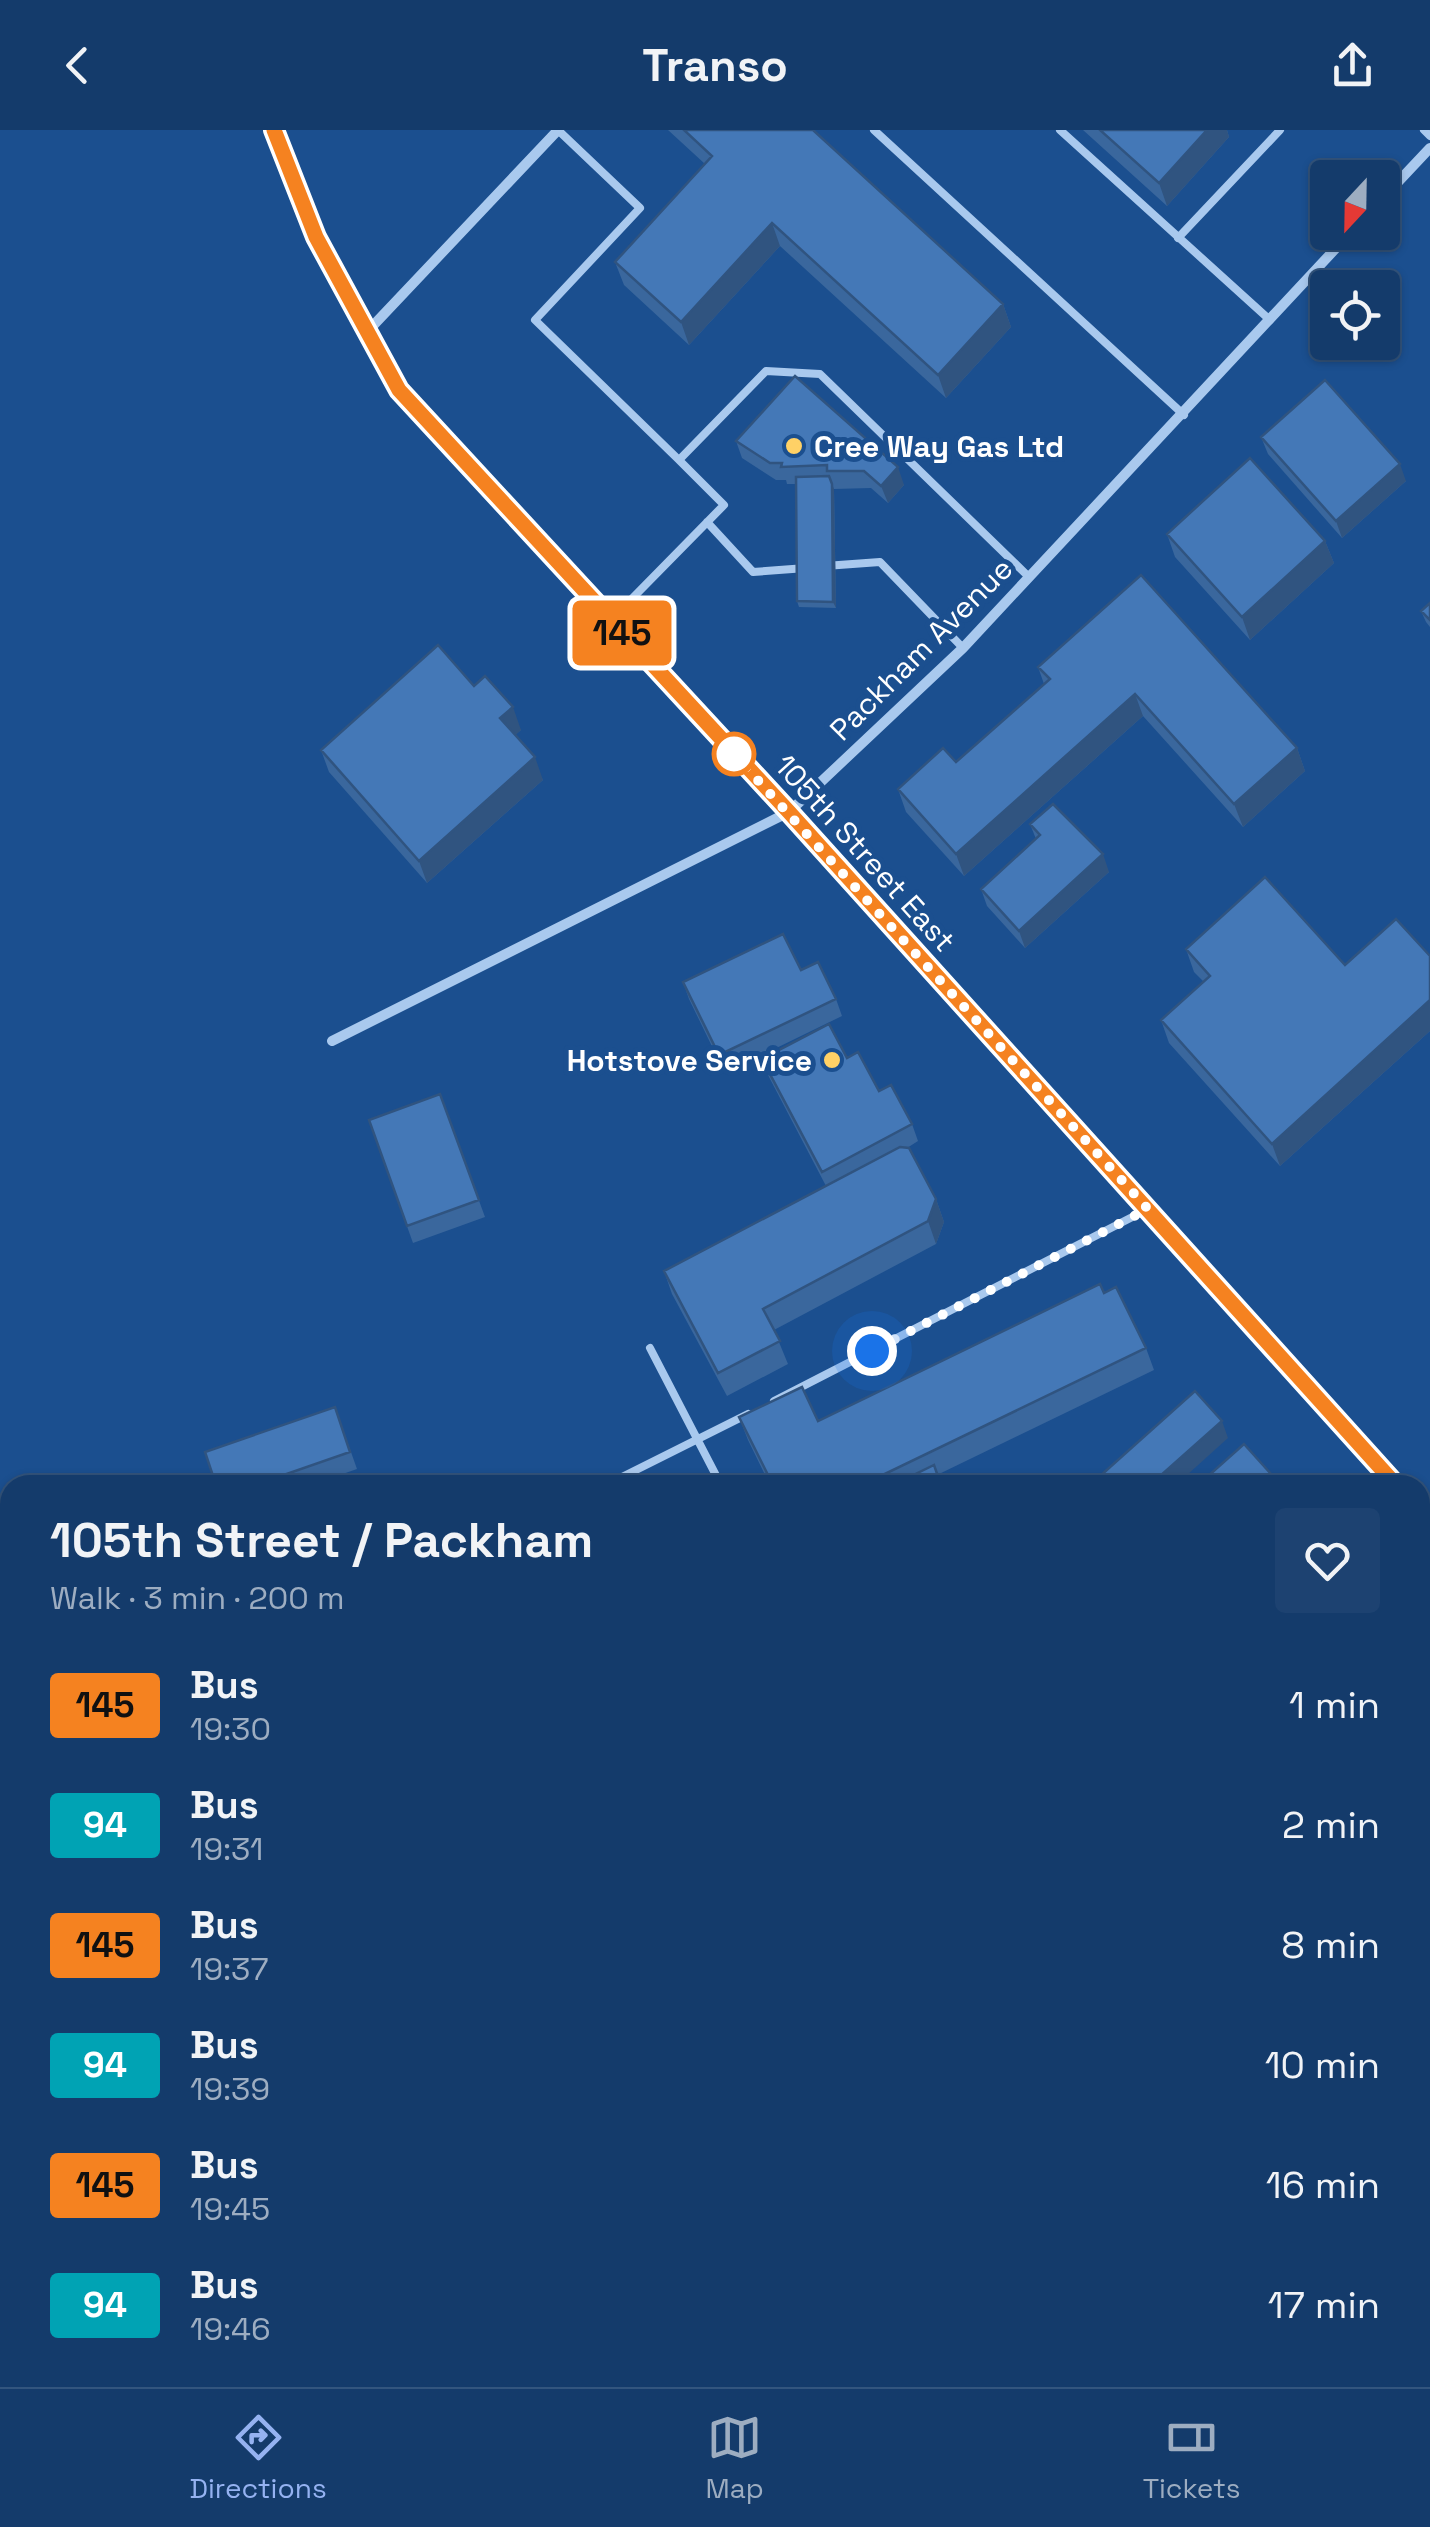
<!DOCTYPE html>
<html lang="en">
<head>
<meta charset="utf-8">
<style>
	body { margin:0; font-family:"Space Grotesk",sans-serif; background:#1d4271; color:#f1f3f6; height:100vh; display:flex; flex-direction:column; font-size:38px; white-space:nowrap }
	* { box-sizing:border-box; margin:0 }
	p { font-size:32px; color:#9dadc1 }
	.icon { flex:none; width:55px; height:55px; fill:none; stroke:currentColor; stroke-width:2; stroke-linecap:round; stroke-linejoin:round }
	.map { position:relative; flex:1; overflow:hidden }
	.sheet { position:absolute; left:0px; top:1345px; width:1430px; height:912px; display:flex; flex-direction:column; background:#143b6b; border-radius:30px 30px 0 0; box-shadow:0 2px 8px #0004,0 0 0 2px #33557e }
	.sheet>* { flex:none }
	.badge { padding:0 20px; border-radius:8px; font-size:35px; line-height:65px }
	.needle { width:65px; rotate:202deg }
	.buttons { position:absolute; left:1310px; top:30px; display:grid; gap:20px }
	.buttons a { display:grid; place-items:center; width:90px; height:90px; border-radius:10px; background:#143b6b; box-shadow:0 2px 8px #0004,0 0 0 2px #33557e; font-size:50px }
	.you { position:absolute; width:50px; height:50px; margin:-25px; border:8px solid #fff; border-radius:50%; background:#1a73e8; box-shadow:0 0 0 15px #1a73e833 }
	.map>.badge { position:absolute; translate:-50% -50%; box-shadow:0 0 0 5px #fff }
	.round { display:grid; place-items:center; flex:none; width:105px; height:105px; border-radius:10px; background:#1d4271 }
	.head { display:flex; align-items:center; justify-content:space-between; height:170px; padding:0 50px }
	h1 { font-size:48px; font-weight:700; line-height:75px }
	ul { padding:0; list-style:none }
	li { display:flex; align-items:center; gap:30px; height:120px; padding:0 50px }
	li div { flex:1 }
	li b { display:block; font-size:38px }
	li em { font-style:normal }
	li .badge { min-width:110px; font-weight:700; text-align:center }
	header { display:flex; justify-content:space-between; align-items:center; height:130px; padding:0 50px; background:#143b6b; font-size:45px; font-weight:700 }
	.menu { display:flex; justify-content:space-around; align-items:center; height:140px; border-top:2px solid #33557e; background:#143b6b; font-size:28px; color:#9dadc1 }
	.menu a { display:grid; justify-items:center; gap:5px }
	.menu .active { color:#95b2f1 }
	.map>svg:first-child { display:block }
</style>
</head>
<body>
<header><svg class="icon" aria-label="back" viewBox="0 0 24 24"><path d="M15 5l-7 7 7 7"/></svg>Transo<svg class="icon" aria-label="share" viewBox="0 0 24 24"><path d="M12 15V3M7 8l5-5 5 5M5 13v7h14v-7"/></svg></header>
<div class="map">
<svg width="1430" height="2257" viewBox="0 0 1430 2257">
	<rect width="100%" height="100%" fill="#1b4f8f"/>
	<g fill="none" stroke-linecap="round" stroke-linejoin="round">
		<path stroke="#a9c9ee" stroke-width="8" d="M558,0L640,78L535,190L679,330L766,241L820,244L1029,447
			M874,0L1184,285
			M1060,0L1270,190
			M1424,0L1430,6
			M1178,108L1280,0
			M707,392L753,442L806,438
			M825,436L880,432L963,518
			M611,490L724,375L679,330
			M650,1218L721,1355
			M774,1271L1144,1081
			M606,1355L748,1284
			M1420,2228L1430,2224
			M1345,2248L1354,2257
			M1387,2257L1398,2248"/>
		<path stroke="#a9c9ee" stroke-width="10" d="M1382,69L1430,18
			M367,202L558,0
			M332,911L789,682L963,518L1351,102
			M1420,1938L1430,1929
			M1068,2257L1065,2253L1072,2248"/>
		<path stroke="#d6e6fa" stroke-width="20" d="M274,0L316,107L399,260L789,682L1396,1355
			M1420,1382L1430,1393"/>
		<g stroke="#fff" stroke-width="11">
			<path id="rail" d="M0,1534L10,1562
				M255,2248L259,2257"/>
		</g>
		<use href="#rail" stroke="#1b4f8f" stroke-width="8" stroke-dasharray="22" stroke-linecap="butt"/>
	</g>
	<path fill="#3a679d" d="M668,0H813L1003,174L1011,197L946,268L780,116L689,215L624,155L615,132L705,34Z
		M1083,0H1227L1229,7L1167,76Z
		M795,246L904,355L888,373L871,358L834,359L836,478L799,477L797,471L796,354H787L786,350H776L742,328L736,311Z
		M1261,307L1406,351L1342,408L1268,324Z
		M1167,404L1325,411L1334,433L1250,510L1175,427Z
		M1141,445L1297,618L1305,641L1243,697L1143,586L964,746L906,682L898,659L956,632L1044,554L1038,537Z
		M1430,473V497L1426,492L1421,481Z
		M474,556L521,600L515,605L543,650L427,753L329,642L321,620Z
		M1030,694L1109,742L1025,818L987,776L981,759L1036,709Z
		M1186,819L1345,835L1430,826V901L1280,1036L1169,913L1161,890L1204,852L1194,842Z
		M801,840L836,869L842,886L725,943L689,869L683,852Z
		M847,928L912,994L918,1011L907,1018L936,1069L944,1092L936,1114L774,1200L788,1234L727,1266L672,1164L664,1141L826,1056L769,947L762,929Z
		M440,964L485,1087L413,1113L369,990Z
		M1104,1163L1146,1218L1154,1240L937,1345L941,1355H770L748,1310L739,1287L818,1291Z
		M335,1277L357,1339L311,1355H216Z
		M1430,1954V2165L1420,2153V1963Z"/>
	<path fill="#305480" d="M1207,0H1227L1229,7L1167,76L1159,53Z
		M772,93L780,116L689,215L681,192Z
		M1003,174L1011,197L946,268L938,245Z
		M1400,334L1406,351L1342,408L1336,391Z
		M898,337L904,355L888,373L881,356Z
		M832,354L834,359L836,478L833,472Z
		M1325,411L1334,433L1250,510L1242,487Z
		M1135,564L1143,586L964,746L956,724Z
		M513,577L521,600L509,611L500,588Z
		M1297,618L1305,641L1243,697L1234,674Z
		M535,627L543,650L427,753L419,731Z
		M1103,724L1109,742L1025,818L1019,801Z
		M1430,870V901L1280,1036L1272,1014Z
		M936,1069L944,1092L936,1114L928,1091Z
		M1222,1291L1228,1308L1176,1355H1150Z
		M1271,1344L1275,1355H1259Z
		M1430,1635V1658L1420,1667V1644Z
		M1430,1717V1740L1420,1749V1726Z"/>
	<path fill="#4478b7" stroke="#305480" stroke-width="2.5" d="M684,0H813L1003,174L938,245L772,93L681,192L615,132L712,26Z
		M1100,0H1207L1159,53Z
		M795,246L898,337L881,356L864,341H827V335L781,337L782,333H770L736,311Z
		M1325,250L1400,334L1336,391L1261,307Z
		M1250,328L1325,411L1242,487L1167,404Z
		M829,346L832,354L833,472L797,471L796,347Z
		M1141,445L1297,618L1234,674L1135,564L956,724L898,659L943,618L956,632L1050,549L1038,537Z
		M1430,473V490L1421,481Z
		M438,515L474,556L485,546L513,577L500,588L535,627L419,731L321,620Z
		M1053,674L1103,724L1019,801L981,759L1040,705L1030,694Z
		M1265,747L1345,835L1396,789L1430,826V870L1272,1014L1161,890L1210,846L1186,819Z
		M783,804L801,840L818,832L836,869L719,925L683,852Z
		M829,894L847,928L858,922L879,961L891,955L912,994L822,1042L762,929Z
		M440,964L479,1070L407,1096L369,990Z
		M900,1017L909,1018L936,1069L928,1091L763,1179L780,1211L718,1243L664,1141Z
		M1100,1154L1104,1163L1116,1157L1146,1218L862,1355H773L739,1287L802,1257L818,1291Z
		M1195,1261L1222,1291L1150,1355H1090Z
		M335,1277L350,1322L255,1355H216L205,1322Z
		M1244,1314L1271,1344L1259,1355H1198Z
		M934,1335L941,1355H893Z
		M1430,1569V1635L1420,1644V1578Z
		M1430,1645V1717L1420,1726V1654Z
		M1430,1954V2151L1420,2140V1963Z"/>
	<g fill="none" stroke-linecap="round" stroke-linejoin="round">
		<g stroke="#fff" stroke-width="22">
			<path id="line" d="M274,0L316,107L399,260L789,682L1396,1355"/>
		</g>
		<use href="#line" stroke="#f58220" stroke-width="15"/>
		<path stroke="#fff" stroke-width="10" stroke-dasharray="0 18" d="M734,624L1148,1079L872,1221"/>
	</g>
	<g fill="#ffd166" stroke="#1b4f8f" stroke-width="4">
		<circle cx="794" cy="316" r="10"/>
		<circle cx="832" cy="930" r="10"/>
	</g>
	<circle fill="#fff" stroke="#f58220" stroke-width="5" cx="734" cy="624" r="20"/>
	<g text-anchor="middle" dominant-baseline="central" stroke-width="10" stroke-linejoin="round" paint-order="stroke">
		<g font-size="30" font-weight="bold" fill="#fff" stroke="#1b4f8f" text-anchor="start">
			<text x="814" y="316">Cree Way Gas Ltd</text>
			<text x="812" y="930" text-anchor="end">Hotstove Service</text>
		</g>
		<g font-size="30" fill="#fff" stroke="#1b4f8f">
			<text transform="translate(921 519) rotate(-45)">Packham Avenue</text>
			<text transform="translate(865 723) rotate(48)">105th Street East</text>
		</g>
	</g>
</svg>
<div class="buttons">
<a><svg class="needle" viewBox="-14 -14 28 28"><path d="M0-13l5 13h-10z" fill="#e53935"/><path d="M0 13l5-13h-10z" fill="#9dadc1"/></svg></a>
<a><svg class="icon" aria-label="locate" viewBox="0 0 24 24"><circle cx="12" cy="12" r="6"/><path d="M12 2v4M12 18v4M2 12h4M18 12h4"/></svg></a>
</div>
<div class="you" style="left:872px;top:1221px"></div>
<b class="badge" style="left:622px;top:503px;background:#f58220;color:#111">145</b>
<section class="sheet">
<div class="head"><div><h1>105th Street / Packham</h1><p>Walk · 3 min · 200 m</p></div><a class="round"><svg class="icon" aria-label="heart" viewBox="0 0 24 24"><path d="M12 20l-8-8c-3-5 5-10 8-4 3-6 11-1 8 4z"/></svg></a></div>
<ul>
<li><span class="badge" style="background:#f58220;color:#111">145</span><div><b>Bus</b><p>19:30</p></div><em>1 min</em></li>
<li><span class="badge" style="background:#00a3b4;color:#fff">94</span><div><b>Bus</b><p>19:31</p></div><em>2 min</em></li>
<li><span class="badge" style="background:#f58220;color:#111">145</span><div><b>Bus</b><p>19:37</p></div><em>8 min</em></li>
<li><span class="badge" style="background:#00a3b4;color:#fff">94</span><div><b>Bus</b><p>19:39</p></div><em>10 min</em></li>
<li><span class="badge" style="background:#f58220;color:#111">145</span><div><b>Bus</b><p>19:45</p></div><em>16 min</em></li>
<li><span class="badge" style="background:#00a3b4;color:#fff">94</span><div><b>Bus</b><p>19:46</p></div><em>17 min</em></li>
</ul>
</section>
</div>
<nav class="menu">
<a class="active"><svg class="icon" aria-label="directions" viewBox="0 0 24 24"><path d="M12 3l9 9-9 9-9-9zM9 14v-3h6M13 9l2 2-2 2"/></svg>Directions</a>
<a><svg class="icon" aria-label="map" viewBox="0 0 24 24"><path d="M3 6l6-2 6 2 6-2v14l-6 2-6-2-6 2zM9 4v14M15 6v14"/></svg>Map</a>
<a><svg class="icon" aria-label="tickets" viewBox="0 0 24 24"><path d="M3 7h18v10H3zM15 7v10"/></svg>Tickets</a>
</nav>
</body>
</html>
